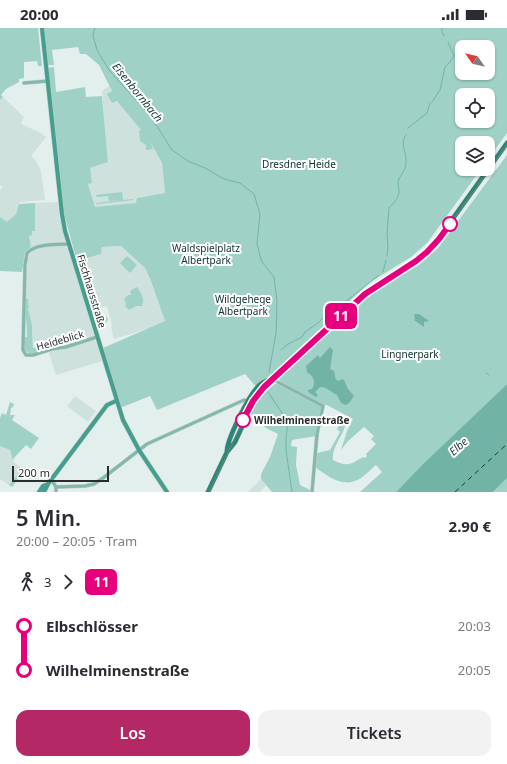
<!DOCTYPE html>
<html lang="de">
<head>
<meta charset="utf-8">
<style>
	body { margin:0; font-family:"Noto Sans",sans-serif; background:#f2f2f3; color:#2b2b33; height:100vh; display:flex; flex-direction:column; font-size:15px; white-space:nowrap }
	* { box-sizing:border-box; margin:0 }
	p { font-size:13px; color:#7c7c81 }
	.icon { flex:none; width:22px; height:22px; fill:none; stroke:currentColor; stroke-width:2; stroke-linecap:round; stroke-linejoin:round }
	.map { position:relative; height:464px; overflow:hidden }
	.side { display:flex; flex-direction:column; background:#fff; flex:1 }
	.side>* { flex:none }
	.badge { padding:0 8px; border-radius:6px; font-size:14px; line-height:26px }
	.needle { width:26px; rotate:304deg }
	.controls { position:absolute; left:455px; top:12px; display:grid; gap:8px }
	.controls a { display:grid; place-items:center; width:40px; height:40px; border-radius:8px; background:#fff; box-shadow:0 1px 3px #0004; font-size:20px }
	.scale { position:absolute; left:12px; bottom:10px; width:97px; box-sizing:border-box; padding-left:4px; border:2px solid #292d2c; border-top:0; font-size:11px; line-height:14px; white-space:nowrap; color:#292d2c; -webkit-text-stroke:3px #fff; paint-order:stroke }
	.map>.badge { position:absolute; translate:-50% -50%; box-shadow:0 0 0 2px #fff }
	.legs { display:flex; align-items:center; gap:6px; height:44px; padding:0 16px; font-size:13px }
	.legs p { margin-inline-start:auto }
	.summary { display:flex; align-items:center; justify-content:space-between; height:68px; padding:0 16px }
	h1 { font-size:22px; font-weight:600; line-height:30px }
	.button { display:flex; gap:8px; margin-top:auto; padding:8px 16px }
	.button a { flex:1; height:46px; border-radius:12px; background:#b32865; color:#fff; font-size:16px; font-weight:600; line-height:46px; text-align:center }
	.button a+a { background:#f2f2f3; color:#2b2b33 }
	ul { padding:0 16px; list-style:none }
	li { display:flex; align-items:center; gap:14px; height:44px; font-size:15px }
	li i { display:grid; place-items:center; width:6px; height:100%; margin:0 5px; background:currentColor }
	li i::after { content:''; width:10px; height:10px; margin:-5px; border:3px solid; border-radius:50%; background:#fff }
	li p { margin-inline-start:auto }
	li:first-child i { background:linear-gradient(#0000 50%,currentColor 0) }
	li:last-child i { background:linear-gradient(currentColor 50%,#0000 0) }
	.status { display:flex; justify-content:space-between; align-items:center; height:28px; padding:0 20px; background:#fff; direction:ltr }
	.status svg { height:11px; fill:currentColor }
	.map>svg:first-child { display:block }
</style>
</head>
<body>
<div class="status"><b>20:00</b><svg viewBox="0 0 49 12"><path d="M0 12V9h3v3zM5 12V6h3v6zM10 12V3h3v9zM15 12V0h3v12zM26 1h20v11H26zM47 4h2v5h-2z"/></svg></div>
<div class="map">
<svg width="507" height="464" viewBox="0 0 507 464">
	<rect width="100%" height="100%" fill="#e3efec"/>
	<path fill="#cee1dd" d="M109,58L117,73L151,113L162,135L165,165L137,170V175L95,179L88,156L90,139L108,134L102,63Z
		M3,69L24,89L21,95L23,97L41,105L46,109L31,128L36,133L41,143L45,172L20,174L16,186L7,195L0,189V162L3,159L0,157V72Z
		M58,174L60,189L67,215H63L64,218L69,220L94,307L93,309L66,318L56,319L43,323L34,321L32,297L28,280L29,278L28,271H25L28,228L34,222V219H31L29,208L32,203H35V175Z
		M121,218L145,240L151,253L165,293L150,300L114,311L111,299L112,297L107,278L100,279L85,231L101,226L102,219Z
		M91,312L96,313L102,333L56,347L49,325L54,322L66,321Z
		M75,368L96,383L88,394L67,378Z
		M0,418L10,422L13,433L22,441L9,457L0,451Z
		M261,451L266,458L260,464H248Z"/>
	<path fill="#a0d1c6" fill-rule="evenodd" d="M0,0H38L42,38H38L37,33L24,34V50L19,51V54L6,61L1,67L3,69L0,72Z
		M44,0H507V105L488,131V115H462V141H481L427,215L411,229L369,255L257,360L245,346L157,382L150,368L120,380L103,320L165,293L151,253L145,240L121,218L102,219L101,226L77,233L64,186L48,40L54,39L56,64L85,59L86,69L102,68L108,134L90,140L92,155L88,156L95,179L136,175L137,170L165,165L162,135L150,113L153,121L146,122V117L140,113L139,103L141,102L117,73L112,75L107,66L112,63L99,37L86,26H80L78,19L52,22L54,37H48ZM462,19H488V45H462ZM462,67H488V93H462Z
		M507,127V356L424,435L396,464H360L382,444L376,437C371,441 367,446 361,450C344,461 329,449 315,439L317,425L330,422L340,404L337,401L343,390L346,393C345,407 331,418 333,432C347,439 350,437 363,429L365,430L367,428L366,426L376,416L371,411L374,408L364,399L348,413L341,422L347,403L353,391L327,377H323L281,354L279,351L364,273L376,263L419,237L438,220Z
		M122,164L123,172L133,171V172L97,176L96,175L120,172L109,173L108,168L97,169L96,167Z
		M35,175V203H32V207L29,208L31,219L25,224L22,244L0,243V189L7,194L16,186L19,176Z
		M127,228L137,237L130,245L120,235Z
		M137,259C141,265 145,271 142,278H136L129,282L125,278L126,275L124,271L128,267H131L130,263Z
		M25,271H28L29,279L28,280L32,297L33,320L42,319L43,323C27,327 23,327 24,309H27C27,296 25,284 25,271Z
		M100,285L107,289L108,292L102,298L97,286Z
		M275,356H278L322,379L316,408L292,412L291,418L297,419L296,437L300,457L310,462V464H272L261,451V446L270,429L278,406L266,400L250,386L258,371Z
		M10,374L14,376L13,379L11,380L10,387H15L12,392L39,410L31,421L26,417L14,430L13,433L10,422L0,418V390L2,385L6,387Z
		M27,440L12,459L9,457L22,441Z
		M507,450V464H493Z"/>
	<path fill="#71b4a6" d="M415,286H419L429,293L424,294V299L414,292L415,291L414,288Z
		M330,319L333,322L330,341L334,343L336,352L339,353L342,351L344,352L348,361L354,368L350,374L346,377L341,375L337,367C331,364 327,359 320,359L315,364L318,367L316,369L308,364V362L312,361C316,355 314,348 307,344L306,338L318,327L320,330Z
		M507,356V450L493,464H396L424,435Z"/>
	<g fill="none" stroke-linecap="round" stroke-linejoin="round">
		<path stroke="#71b4a6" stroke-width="1" d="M95,0L93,7L97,22L109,42L151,89L172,122L188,133L205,140L224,151L240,155L254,166L260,186L257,216L260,228L262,234L274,249L277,273L276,305L269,344
			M442,0V4L444,8
			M432,74L440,62L445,39L450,34L454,28L448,14
			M408,100L427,85L430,75
			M387,228L388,219L387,206L389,180C393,176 399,170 399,164C399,159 397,155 399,151C402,145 406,142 406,134C407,124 399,116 406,107
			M383,244L386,232
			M281,322L288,316L302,309L305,304L318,295L326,287L330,286L337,278L349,271L379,247
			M486,345L489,347
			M268,364L288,394L286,409V422L292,464"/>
		<path stroke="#193a34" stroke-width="1" stroke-dasharray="5 4" stroke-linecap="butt" d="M455,464L507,416"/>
		<g stroke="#c2ccc9" stroke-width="4">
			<path id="street" d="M24,55L48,53
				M69,216C57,217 37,215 27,225L25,237L23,322L26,327H33L52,321L66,319L97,309
				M272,351L323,378L317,406L312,464
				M51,451L56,459V464
				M56,459L85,458L94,456L103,450L147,416L244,372L249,373"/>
		</g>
		<g stroke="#c2ccc9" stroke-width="5">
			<path id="secondary" d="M42,0L62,186L65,203L123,392L139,422L167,464
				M39,464L43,458L48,456
				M44,464L48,456L107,377L116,373"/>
		</g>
		<g stroke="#c2ccc9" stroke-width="5.5">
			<path id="primary" d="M227,424C226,413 248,370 256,361C260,355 265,353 272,351
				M208,464L227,424L235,414L254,373L272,351L356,273L377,257L419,230L430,220L446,200L507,115"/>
		</g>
		<use href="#street" stroke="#83b9ad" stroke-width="3"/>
		<use href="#secondary" stroke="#459f8e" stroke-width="4"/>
		<use href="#primary" stroke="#2a8778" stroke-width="4.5"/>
		<path stroke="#787f7d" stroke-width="1" d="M209,464L251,376L259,364L357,273L377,257L423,227L439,211L507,117"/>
	</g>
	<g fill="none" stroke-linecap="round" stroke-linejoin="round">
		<g stroke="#fff" stroke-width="9">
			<path id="line-1" d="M243,392L253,373L264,359L365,266L416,233L427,224L439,211L450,196"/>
		</g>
		<use href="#line-1" stroke="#e6007e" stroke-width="6"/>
	</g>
	<g fill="#fff" stroke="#e6007e" stroke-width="2">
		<circle cx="450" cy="196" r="7"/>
		<circle cx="243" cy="392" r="7"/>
	</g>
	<g text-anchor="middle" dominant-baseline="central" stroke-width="4" stroke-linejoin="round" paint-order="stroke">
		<g font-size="10" fill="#0e302a" stroke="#fff">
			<text x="299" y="136">Dresdner Heide</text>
			<text x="206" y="220">Waldspielplatz<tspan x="206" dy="12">Albertpark</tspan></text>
			<text x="243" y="271">Wildgehege<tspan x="243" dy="12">Albertpark</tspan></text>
			<text x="410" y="326">Lingnerpark</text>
		</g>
		<g font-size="10" fill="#292d2c" stroke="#fff">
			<text transform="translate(92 263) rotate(73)">Fischhausstraße</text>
			<text transform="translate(60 312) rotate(-16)">Heideblick</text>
		</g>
		<g font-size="10" font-weight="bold" fill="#292d2c" stroke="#fff" text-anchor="start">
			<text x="254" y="392">Wilhelminenstraße</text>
		</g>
		<g font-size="11" font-style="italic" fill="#193a34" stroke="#fff">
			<text transform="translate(138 64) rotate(51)">Eisenbornbach</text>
			<text transform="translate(458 418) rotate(-42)">Elbe</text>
		</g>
	</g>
</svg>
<div class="controls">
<a><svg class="needle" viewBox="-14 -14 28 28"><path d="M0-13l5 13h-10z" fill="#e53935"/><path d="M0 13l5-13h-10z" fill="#7c7c81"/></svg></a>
<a><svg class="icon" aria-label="locate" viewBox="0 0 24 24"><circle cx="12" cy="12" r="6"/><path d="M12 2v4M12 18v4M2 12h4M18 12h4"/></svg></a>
<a><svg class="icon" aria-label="layers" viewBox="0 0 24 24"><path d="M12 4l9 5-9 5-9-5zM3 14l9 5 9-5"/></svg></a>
</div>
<div class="scale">200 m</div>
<b class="badge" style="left:341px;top:288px;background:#e6007e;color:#fff">11</b>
</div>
<section class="side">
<div class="summary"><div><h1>5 Min.</h1><p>20:00 – 20:05 · Tram</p></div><b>2.90 €</b></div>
<div class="legs"><svg class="icon" aria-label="walk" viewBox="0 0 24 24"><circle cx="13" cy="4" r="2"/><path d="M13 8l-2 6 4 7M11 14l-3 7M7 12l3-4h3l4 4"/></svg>3<svg class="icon" aria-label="forward" viewBox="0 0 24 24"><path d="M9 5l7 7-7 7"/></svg><b class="badge" style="background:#e6007e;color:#fff">11</b></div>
<ul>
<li><i style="color:#e6007e"></i><b>Elbschlösser</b><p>20:03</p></li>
<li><i style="color:#e6007e"></i><b>Wilhelminenstraße</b><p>20:05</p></li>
</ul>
<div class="button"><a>Los</a><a>Tickets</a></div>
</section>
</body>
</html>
